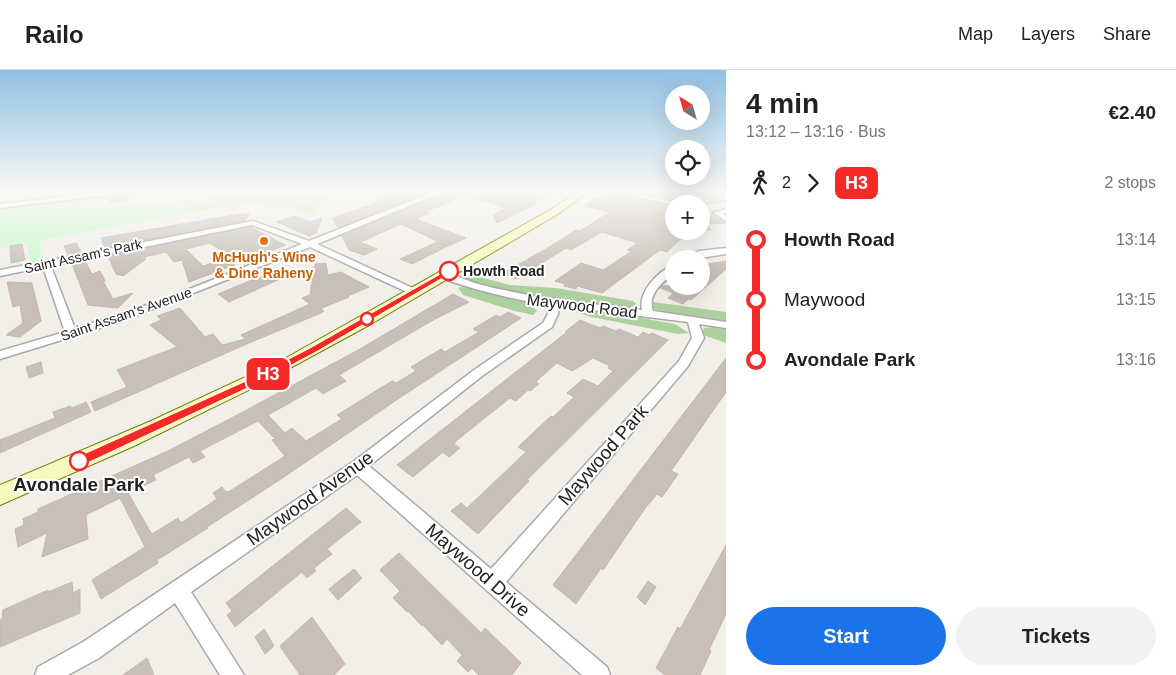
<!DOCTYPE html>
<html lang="en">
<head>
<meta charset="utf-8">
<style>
	body { margin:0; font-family:Arial,sans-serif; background:#f2f2f2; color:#222; height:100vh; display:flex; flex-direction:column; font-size:19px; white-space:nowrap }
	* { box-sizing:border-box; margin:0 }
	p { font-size:16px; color:#767676 }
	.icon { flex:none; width:28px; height:28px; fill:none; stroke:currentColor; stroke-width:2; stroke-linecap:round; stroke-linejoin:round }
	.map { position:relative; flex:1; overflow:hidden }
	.drawer { display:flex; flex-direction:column; background:#fff; width:450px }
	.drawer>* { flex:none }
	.badge { padding:0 10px; border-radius:8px; font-size:18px; line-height:32px }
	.needle { width:32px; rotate:323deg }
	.controls { position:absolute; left:665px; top:15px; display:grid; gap:10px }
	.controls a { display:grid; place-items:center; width:45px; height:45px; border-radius:50%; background:#fff; box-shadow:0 5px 20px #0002; font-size:25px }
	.map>.badge { position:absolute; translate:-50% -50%; box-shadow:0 0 0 2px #fff }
	.legs { display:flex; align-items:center; gap:8px; height:55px; padding:0 20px; font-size:16px }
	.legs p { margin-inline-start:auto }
	.headline { display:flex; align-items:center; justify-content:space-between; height:85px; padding:0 20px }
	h1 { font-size:28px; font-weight:700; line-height:38px }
	.action { display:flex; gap:10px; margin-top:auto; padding:10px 20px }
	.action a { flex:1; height:58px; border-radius:30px; background:#1a73e8; color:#fff; font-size:20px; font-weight:700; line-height:58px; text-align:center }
	.action a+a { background:#f2f2f2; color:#222 }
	ul { padding:0 20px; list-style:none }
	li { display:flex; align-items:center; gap:18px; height:60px; font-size:19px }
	li i { display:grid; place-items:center; width:8px; height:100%; margin:0 6px; background:currentColor }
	li i::after { content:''; width:12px; height:12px; margin:-6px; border:4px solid; border-radius:50%; background:#fff }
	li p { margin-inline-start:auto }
	li:first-child i { background:linear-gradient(#0000 50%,currentColor 0) }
	li:last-child i { background:linear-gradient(currentColor 50%,#0000 0) }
	header { display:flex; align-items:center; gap:30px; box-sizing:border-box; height:70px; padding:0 25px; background:#fff; border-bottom:1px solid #e0e0e0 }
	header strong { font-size:24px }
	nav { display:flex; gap:28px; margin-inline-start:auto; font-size:18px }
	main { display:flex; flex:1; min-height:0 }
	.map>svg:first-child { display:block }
</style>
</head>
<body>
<header>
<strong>Railo</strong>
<nav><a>Map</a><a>Layers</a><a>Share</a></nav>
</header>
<main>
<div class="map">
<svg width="726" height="605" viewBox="0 0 726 605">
	<rect width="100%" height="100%" fill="#f2efe9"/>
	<path fill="#cdebb0" d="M305,120H324L321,127L331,129L322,130L313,145L289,137L248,133L189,143V130Z"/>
	<path fill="#add19e" d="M705,143L724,151L726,154H708L712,161L701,160V144Z
		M464,203L510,215L556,218L633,231L638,235L630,238L613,237V243L675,254L689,263L678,264L591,247L573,241L572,232L538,229L528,232L537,241L533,245L515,241L463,225L458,218L471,214L462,206Z
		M653,232L726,242V254L653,239L649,235Z
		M714,257L726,259V273L706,266L702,263L704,258Z"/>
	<path fill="#c8facc" d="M105,126L101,136L189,130V143L40,170L41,191L30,193L27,172L0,178V138Z"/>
	<path fill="#c7bfb8" stroke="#c4b6ab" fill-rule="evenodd" d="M399,120H432L338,158L332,148L382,131L377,129Z
		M450,120H555L533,133L536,134L497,153L493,145L506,138L465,125L425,142L429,143L416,149L466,168L448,176L401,154L360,172L377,179L364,185L349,180L342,166Z
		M663,120H726V124L718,128L726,131L702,135L682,129L679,131L650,125Z
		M609,123L674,137V161H689L667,182L660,180L602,223L577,216L576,219L564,216L565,214L555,211L581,193L603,200L632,181L627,180L638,173L602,162L571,180L566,178L516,209L503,203L546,179L576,160L580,161L610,142L585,136L595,128L598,129Z
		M129,124L128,131L109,132L111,126Z
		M240,144H249L245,151L105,178L101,168Z
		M294,146L310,152L322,148L316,163L309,166L277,152Z
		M250,157L286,175L238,193L210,173L186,179L203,196L224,189L235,195L189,212L182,190L174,192L166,182L144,187L146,189L123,206L116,204L108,186Z
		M437,172L448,176L412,194L400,189Z
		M76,173L81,182L68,185L64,176Z
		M22,174L25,190L11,193L10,176Z
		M85,191L92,204L100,201L105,211H103L113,229L133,223L118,238L88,235L72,194Z
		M726,191V199L691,230L688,229L683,234L668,228L674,223L660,218L662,216H701V195Z
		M326,193L328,205L341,202L369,217L348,226L349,227L320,239L324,241L321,243L249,273L95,341L91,332L127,317L117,300L177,277L150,255L161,250L157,246L180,238L205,267L213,264L222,275L246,269L241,265L310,234L302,228L310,225L315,194Z
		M278,199L289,205L229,232L218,224Z
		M7,212L32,213L41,251L20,267L6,265L23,253L20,235L13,237Z
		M453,224L469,232L435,249L339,305L346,311L323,324L316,318L268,345L285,363L292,358L306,371L342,349L337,345L392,311L396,313L416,301L411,297L441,279L445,282L479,262L473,259L496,245L500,247L508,242L521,248L398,329L281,409L207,457L208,458L157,490L158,493L101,529L92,510L145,477L120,428L86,445L88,469L42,487L47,463L18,477L15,459L24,455L23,449L38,442V439L170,380L241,343L360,279ZM258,351L275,369L272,370L285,386L230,421L226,422L222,417L213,423L217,429L181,453L178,448L152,464L151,463L128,423L156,410L153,405L189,387L193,393L205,387L200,381Z
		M580,250L600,258L603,256L616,261L619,259L638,267L643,262L649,265L652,263L668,270L527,410L529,411L478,464L451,441L461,433L467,438L526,382L518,377L551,346L553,347L574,327L567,323L583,309L598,316L613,301L608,298L610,296L593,288L572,301L557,293L541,307L536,312L539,314L530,321L528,320L516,331L510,328L456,371L454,374L460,378L449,387L443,382L413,407L397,395L567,262H565Z
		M726,288V322L671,401L678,404L662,427L657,424L646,437L603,500L601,498L576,534L553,515Z
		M41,292L43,303L29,308L26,297Z
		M86,332L91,342L0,383V370L55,348L53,342L70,336L72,338Z
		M346,438L361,452L327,479L332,484L314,498L316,501L307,508L302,502L235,557L227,545L232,541L226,533Z
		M726,475V544L709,580L711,581L700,605H665L656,598L678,557L680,559Z
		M399,483L481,563L485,558L521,593L512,605H479L472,598L468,602L457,591L462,585L447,569L442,575L423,555L422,556L408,541L407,542L393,528L400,521L380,500Z
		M354,499L362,508L338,530L329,519Z
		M648,511L656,517L645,535L637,527Z
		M72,512L73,523L80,519V543L0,577V550L2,549L3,540L48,520V522Z
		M312,547L345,594L334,605H300L280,576Z
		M264,559L274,576L265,584L255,567Z
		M147,588L154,605H123Z"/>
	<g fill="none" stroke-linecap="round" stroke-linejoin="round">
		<g stroke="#a9a9a9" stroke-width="3">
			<path id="minor" d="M124,120H149L0,138V134Z
				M438,120H448L317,174L417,220V224H411L310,177L120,252L0,289V281L65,262L43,197L0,206V200L253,151L309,171ZM252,155L302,174L162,230L75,259L51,196Z
				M609,120H623L681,134L674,135Z
				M726,139V143L723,144L726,146V151L713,143Z
				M726,178V184L694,189H681L699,181Z
				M674,195V203C663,212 647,224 653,241L726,252V258L699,254L704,268L688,296L506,512L607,597L610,605H582L357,405L191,522L244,605H220L175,533L99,588L68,605H35L38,597L83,572L353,392L474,300L543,253L548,244L549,235C511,229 474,220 438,207V203C450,201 466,211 478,214C532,228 587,233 642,240C638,222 658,201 674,195ZM559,236L688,252L692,268L679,291L491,499L369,396L482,306L552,257L558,244Z"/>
		</g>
		<g stroke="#707d05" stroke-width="2">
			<path id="secondary" d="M580,120H591L558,144L371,254L257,316L134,376L0,435V415L151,351L284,289L550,140Z"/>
		</g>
		<use href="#minor" fill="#fff" fill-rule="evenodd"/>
		<use href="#secondary" fill="#f7fabf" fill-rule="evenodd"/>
	</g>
	<linearGradient id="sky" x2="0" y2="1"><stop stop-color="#8fc0e4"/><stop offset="0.59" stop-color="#f9f8f5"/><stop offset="1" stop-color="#f9f8f5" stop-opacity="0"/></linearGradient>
	<rect width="726" height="205" fill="url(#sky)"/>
	<path fill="#f52a26" stroke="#fff" d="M449,199L451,200V203L316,282L256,314L83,395H75L73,391L75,388L248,310L310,278Z"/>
	<circle fill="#e8710a" stroke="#fff" stroke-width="2" cx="264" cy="171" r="5"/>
	<g fill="#fff" stroke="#f52a26" stroke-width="2.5">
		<circle cx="449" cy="201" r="9"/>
		<circle cx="367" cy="249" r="6"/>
		<circle cx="79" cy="391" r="9"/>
	</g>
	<g text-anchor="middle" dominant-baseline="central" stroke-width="4" stroke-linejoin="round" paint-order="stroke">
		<g font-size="14" fill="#222" stroke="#fff">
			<text transform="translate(83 186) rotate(-12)">Saint Assam's Park</text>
			<text transform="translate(126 244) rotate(-19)">Saint Assam's Avenue</text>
		</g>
		<g font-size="14" font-weight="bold" fill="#c56008" stroke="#fff">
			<text x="264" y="187">McHugh's Wine<tspan x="264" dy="16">&amp; Dine Raheny</tspan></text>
		</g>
		<g font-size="14" font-weight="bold" fill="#222" stroke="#fff" text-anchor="start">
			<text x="463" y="201">Howth Road</text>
		</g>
		<g font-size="16" fill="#222" stroke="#fff">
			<text transform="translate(582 236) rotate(7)">Maywood Road</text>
		</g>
		<g font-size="19" fill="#222" stroke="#fff">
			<text transform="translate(603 385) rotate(-49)">Maywood Park</text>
			<text transform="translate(310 428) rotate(-35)">Maywood Avenue</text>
			<text transform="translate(478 500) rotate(41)">Maywood Drive</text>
		</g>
		<g font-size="19" font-weight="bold" fill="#222" stroke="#fff">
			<text x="79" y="414">Avondale Park</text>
		</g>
	</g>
</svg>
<div class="controls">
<a><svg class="needle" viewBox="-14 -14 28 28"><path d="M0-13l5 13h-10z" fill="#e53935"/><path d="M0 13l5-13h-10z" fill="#767676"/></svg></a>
<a><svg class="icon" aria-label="locate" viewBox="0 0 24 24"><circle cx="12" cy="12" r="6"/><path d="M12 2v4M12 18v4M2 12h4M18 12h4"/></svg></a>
<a>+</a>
<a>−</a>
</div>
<b class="badge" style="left:268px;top:304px;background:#f52a26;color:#fff">H3</b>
</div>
<section class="drawer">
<div class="headline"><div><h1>4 min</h1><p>13:12 – 13:16 · Bus</p></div><b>€2.40</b></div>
<div class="legs"><svg class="icon" aria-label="walk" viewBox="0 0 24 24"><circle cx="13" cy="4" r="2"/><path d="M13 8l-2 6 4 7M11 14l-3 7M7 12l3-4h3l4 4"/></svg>2<svg class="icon" aria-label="forward" viewBox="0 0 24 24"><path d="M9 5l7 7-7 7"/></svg><b class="badge" style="background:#f52a26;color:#fff">H3</b><p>2 stops</p></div>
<ul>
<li><i style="color:#f52a26"></i><b>Howth Road</b><p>13:14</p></li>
<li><i style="color:#f52a26"></i><span>Maywood</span><p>13:15</p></li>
<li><i style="color:#f52a26"></i><b>Avondale Park</b><p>13:16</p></li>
</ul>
<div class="action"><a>Start</a><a>Tickets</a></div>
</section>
</main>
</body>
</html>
